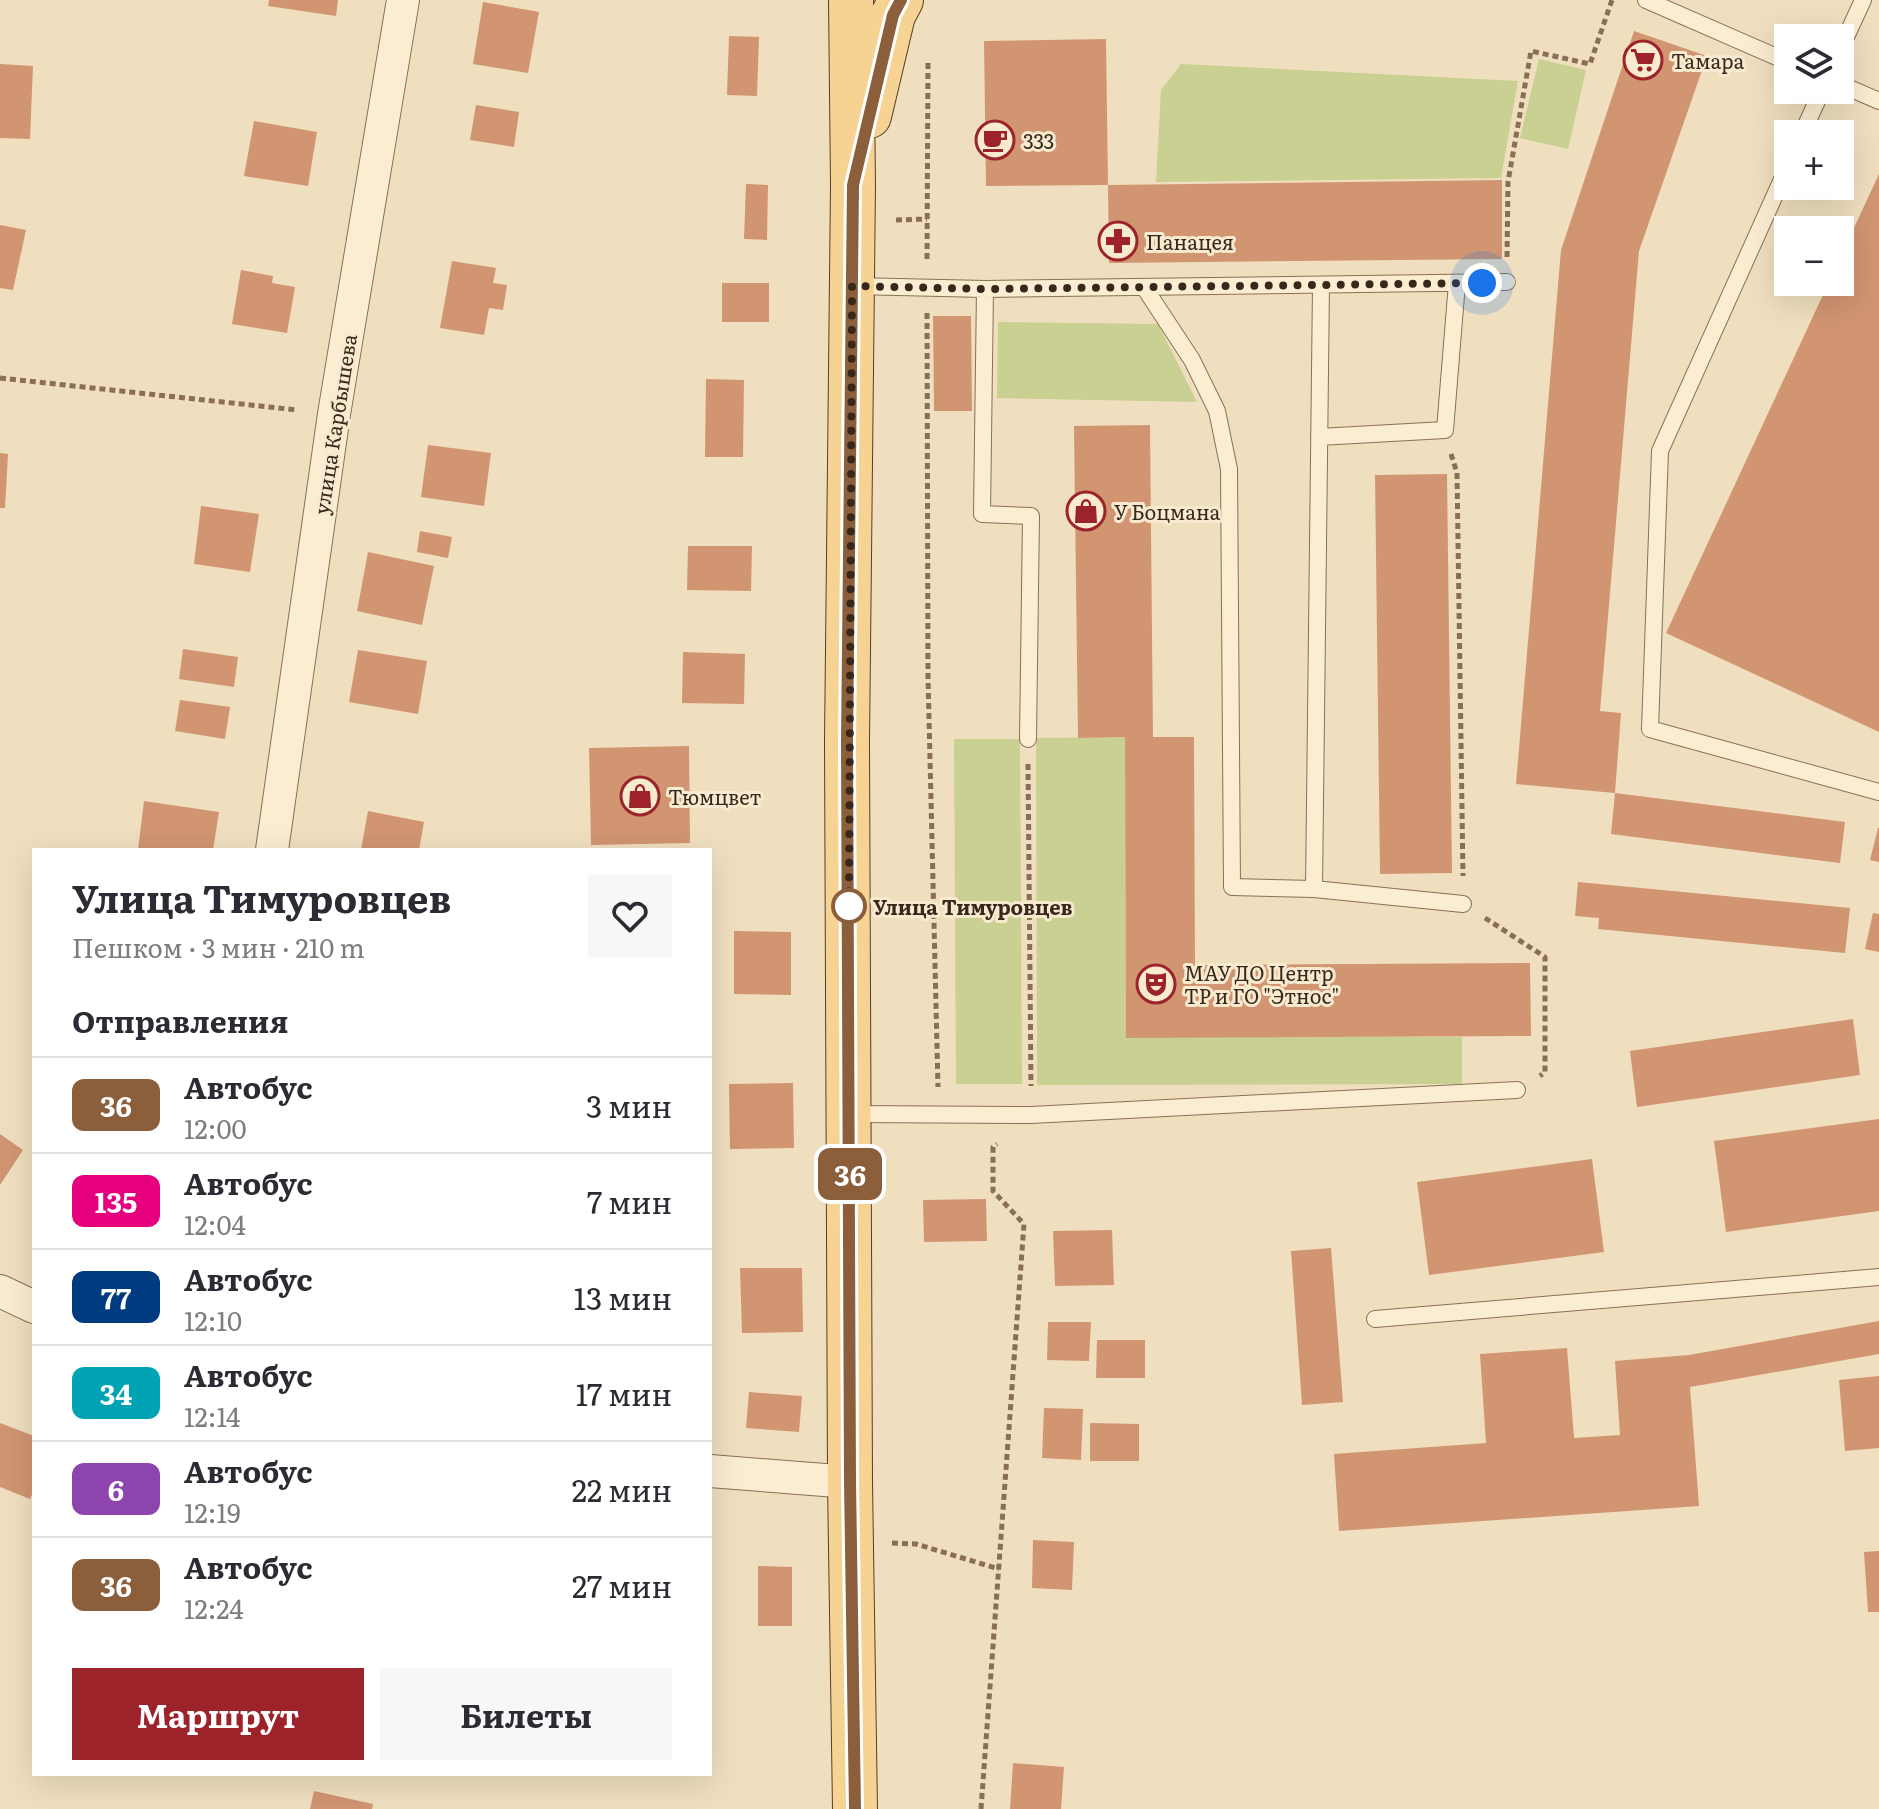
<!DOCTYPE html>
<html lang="ru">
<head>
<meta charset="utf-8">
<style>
	body { margin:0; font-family:Literata,serif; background:#f7f7f7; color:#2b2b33; height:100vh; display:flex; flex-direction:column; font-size:30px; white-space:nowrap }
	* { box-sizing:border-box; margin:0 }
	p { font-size:26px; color:#7c7c81 }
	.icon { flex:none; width:44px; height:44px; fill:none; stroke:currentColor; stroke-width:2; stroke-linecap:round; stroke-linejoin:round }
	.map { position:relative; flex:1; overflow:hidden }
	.details { position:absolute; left:32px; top:848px; width:680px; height:928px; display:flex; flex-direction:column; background:#fff; border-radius:0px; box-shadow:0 8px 32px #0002 }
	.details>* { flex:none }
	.badge { padding:0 16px; border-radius:12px; font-size:28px; line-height:52px }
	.controls { position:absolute; left:1774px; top:24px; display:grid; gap:16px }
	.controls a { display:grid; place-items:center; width:80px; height:80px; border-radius:0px; background:#fff; box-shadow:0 8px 32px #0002; font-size:40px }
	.you { position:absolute; width:40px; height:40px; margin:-20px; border:6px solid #fff; border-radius:50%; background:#1a73e8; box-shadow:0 0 0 12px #1a73e833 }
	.map>.badge { position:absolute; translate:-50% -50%; box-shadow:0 0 0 4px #fff }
	h2 { padding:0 40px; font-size:30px; line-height:72px }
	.round { display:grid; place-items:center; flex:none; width:84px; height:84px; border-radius:0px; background:#f7f7f7 }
	.headline { display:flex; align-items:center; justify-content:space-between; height:136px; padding:0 40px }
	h1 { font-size:38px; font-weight:700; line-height:60px }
	.action { display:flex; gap:16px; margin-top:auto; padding:16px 40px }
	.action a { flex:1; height:92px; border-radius:0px; background:#9c2329; color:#fff; font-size:32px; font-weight:700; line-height:92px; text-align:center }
	.action a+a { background:#f7f7f7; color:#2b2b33 }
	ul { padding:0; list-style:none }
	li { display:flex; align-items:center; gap:24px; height:96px; padding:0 40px; border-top:2px solid #e1e1e2 }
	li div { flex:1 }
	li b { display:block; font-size:30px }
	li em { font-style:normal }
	li .badge { min-width:88px; font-weight:700; text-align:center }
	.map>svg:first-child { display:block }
</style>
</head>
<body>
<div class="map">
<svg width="1879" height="1809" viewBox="0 0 1879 1809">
	<rect width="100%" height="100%" fill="#f0dfbf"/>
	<path fill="#cacf92" d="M1539,59L1586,70L1568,149L1520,138Z
		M1181,64L1518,81L1501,178L1156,182L1161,90Z
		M998,322L1158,324L1197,402L997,398Z
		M1125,737L1126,1037H1462V1084L1037,1085L1036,738Z
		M954,739H1020L1022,1084H956Z"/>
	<path fill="#d19572" d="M269,0H338L336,16L268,6Z
		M483,2L539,12L528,73L473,64Z
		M1634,31L1707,56L1639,251L1600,711L1621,713L1615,793L1845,822L1840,863L1611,834L1615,793L1516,784L1561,250Z
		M729,36L759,37L757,96L727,95Z
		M1106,39L1108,185L986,186L984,41Z
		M0,64L33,66L30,139L0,138Z
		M476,105L519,112L514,147L470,140Z
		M254,121L317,132L308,186L244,176Z
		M1879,174V732L1666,633L1829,282H1840V258Z
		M1502,180V259L1109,263L1108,185Z
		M746,184L768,185L767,240L744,239Z
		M0,225L26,230L13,290L0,288Z
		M452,261L496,268L493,283L507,285L503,310L489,308L484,335L440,328Z
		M241,270L273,276L272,283L295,287L287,333L232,324Z
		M722,283H769V322H722Z
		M933,316H971L972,411H934Z
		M706,379L744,380L743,457H705Z
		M1150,425L1153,737H1194L1195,965L1530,963L1531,1036L1126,1038L1125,737L1078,738L1074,426Z
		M428,445L491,453L484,506L421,497Z
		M0,453L8,454L5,508H0Z
		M1447,474L1452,873L1380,874L1375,475Z
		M201,506L259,514L250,572L194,564Z
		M420,531L452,537L448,558L417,552Z
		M688,546H752L751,591L687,590Z
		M368,552L434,566L422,625L357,611Z
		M183,649L238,657L234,687L179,679Z
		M358,650L427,661L418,714L349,702Z
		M683,652L745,654L744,704L682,703Z
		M180,700L230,707L225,739L175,731Z
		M689,746L690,843L591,845L589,748Z
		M144,801L219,812L213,850H138Z
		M368,811L424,822L419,850H361Z
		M1878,828H1879V862L1870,860Z
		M1578,882L1850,908L1845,953L1598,929L1599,918L1575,916Z
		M1873,913L1879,914V952L1865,949Z
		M734,931L791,932V995L734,994Z
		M1853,1019L1860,1075L1637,1107L1630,1051Z
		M793,1083L794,1148L730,1149L729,1084Z
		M1879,1119V1211L1726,1232L1714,1141Z
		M0,1134L23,1150L0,1185Z
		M1592,1159L1604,1252L1429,1275L1417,1182Z
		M986,1199L987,1241L924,1242L923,1200Z
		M1112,1230L1114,1285L1055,1286L1053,1231Z
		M1331,1248L1343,1402L1302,1405L1291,1251Z
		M740,1268H802L803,1332L742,1333Z
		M1879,1321V1354L1690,1387L1699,1506L1339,1531L1334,1454L1486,1443L1480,1354L1567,1348L1574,1438L1620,1435L1615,1361L1689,1355Z
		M1048,1322H1091L1089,1361L1047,1360Z
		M1097,1340H1145V1378H1096Z
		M1879,1376V1448L1845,1451L1839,1380Z
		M749,1392L802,1396L799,1432L746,1428Z
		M1044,1408L1083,1409L1081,1460L1042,1458Z
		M0,1423L34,1436V1490L30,1499L0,1487Z
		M1090,1423L1139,1424V1461H1090Z
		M1033,1540L1074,1542L1072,1590L1032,1588Z
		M1879,1551V1612H1868L1864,1552Z
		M758,1566L792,1567V1626H758Z
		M1013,1763L1064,1767L1061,1809H1010Z
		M314,1791L373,1804L372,1809H310Z"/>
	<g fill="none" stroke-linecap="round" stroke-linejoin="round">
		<g stroke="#8a6f56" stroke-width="18">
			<path id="service" d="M1646,0L1788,62
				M1840,50L1863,0
				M1840,84L1879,101
				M1802,134L1822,90
				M1788,166L1660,451L1650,729L1879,792
				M854,286L985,289L1507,282
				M1144,287L1192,360L1217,411L1229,469L1232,887L1314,889L1321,285
				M985,289L982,514L1031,516L1028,739
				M1319,437L1445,430L1457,283
				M1314,889L1463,904
				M851,1114L1031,1115L1517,1090
				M1375,1319L1879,1277"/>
		</g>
		<g stroke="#8a6f56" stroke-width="34">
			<path id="minor" d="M272,850L334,414L403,0
				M0,1291L34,1307
				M710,1471L850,1482"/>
		</g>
		<g stroke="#573d2b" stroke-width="46">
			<path id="primary" d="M851,0L853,185L847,742L850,1482L855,1809
				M869,116L893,15L901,0"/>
		</g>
		<path stroke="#8a6f56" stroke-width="5" stroke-dasharray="6 4" stroke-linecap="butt" d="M896,220L927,219
			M1507,257L1508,182L1531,51L1590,64L1612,0
			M927,259L928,61
			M927,313L928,677L938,1087
			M0,378L297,410
			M1451,454L1457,473L1463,876
			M1028,764L1031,1086
			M1485,918L1545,957V1072L1540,1076
			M892,1543L916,1544L999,1569
			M981,1809L1024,1224L993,1191V1147L997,1144"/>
		<use href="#service" stroke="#fbedd2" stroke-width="16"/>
		<use href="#minor" stroke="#fbedd2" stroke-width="32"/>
		<use href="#primary" stroke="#f6d393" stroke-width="44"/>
	</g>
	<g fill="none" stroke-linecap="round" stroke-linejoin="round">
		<g stroke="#fff" stroke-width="18">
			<path id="line" d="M855,1809L850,1482L847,742L853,185L893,15L901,0"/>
		</g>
		<use href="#line" stroke="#8b5e3c" stroke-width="12"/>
		<path stroke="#38281c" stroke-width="8" stroke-dasharray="0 14.4" d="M849,906L852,286L985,289L1482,283"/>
	</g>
	<defs>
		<g id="supermarket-ring" transform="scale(2)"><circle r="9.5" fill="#f7eace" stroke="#9c2329" stroke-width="1.5"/><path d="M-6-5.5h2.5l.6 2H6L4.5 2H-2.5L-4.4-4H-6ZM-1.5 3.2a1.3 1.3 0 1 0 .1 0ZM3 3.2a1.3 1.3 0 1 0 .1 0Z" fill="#9c2329"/></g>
		<g id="cafe-ring" transform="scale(2)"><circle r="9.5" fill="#f7eace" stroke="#9c2329" stroke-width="1.5"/><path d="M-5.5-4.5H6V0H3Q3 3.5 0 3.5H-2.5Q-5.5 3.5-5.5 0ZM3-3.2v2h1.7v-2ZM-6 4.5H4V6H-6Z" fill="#9c2329"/></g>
		<g id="pharmacy-ring" transform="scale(2)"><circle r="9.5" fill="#f7eace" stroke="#9c2329" stroke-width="1.5"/><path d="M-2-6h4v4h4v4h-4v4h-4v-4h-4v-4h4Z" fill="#9c2329"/></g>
		<g id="shop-ring" transform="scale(2)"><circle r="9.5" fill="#f7eace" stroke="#9c2329" stroke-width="1.5"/><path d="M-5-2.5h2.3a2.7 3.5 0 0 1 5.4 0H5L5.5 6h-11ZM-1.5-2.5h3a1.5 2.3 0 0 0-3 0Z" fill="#9c2329"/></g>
		<g id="theatre-ring" transform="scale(2)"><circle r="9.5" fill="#f7eace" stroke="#9c2329" stroke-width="1.5"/><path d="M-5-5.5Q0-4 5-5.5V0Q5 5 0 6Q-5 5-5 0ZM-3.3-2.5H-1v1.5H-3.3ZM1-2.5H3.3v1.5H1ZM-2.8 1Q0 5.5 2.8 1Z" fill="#9c2329"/></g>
	</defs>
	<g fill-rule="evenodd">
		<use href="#supermarket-ring" x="1643" y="60"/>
		<use href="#cafe-ring" x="995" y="140"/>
		<use href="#pharmacy-ring" x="1118" y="241"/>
		<use href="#shop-ring" x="1086" y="511"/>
		<use href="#shop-ring" x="640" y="796"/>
		<use href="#theatre-ring" x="1156" y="984"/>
	</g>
	<circle fill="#fff" stroke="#8b5e3c" stroke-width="4" cx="849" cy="906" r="16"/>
	<g text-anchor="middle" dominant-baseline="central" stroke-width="6" stroke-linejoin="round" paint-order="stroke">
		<g font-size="20" fill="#38281c" stroke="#f7eace" text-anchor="start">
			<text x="1671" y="60">Тамара</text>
			<text x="1023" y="140">333</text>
			<text x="1146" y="241">Панацея</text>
			<text x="1114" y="511">У Боцмана</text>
			<text x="668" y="796">Тюмцвет</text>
			<text x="1184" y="972">МАУ ДО Центр<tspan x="1184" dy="23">ТР и ГО "Этнос"</tspan></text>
		</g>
		<g font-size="20" fill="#38281c" stroke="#f7eace">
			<text transform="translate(334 424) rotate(-81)">улица Карбышева</text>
		</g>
		<g font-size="20" font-weight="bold" fill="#38281c" stroke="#f7eace" text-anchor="start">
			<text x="873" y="906">Улица Тимуровцев</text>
		</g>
	</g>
</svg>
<div class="controls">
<a><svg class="icon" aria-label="layers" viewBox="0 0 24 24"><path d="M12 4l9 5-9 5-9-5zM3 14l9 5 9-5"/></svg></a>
<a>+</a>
<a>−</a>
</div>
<div class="you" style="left:1482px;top:283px"></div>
<b class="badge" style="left:850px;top:1174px;background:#8b5e3c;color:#fff">36</b>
<section class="details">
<div class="headline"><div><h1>Улица Тимуровцев</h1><p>Пешком · 3 мин · 210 m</p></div><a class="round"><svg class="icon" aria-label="heart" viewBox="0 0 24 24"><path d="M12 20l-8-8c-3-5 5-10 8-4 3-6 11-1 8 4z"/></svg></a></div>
<h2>Отправления</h2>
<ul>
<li><span class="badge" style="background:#8b5e3c;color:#fff">36</span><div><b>Автобус</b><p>12:00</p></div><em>3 мин</em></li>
<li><span class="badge" style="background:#e6007e;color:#fff">135</span><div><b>Автобус</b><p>12:04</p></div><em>7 мин</em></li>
<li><span class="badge" style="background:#003b80;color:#fff">77</span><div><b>Автобус</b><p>12:10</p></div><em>13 мин</em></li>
<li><span class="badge" style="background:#00a3b4;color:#fff">34</span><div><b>Автобус</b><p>12:14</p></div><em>17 мин</em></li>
<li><span class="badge" style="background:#8e44ad;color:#fff">6</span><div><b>Автобус</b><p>12:19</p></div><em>22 мин</em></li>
<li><span class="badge" style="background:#8b5e3c;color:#fff">36</span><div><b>Автобус</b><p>12:24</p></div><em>27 мин</em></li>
</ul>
<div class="action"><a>Маршрут</a><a>Билеты</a></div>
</section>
</div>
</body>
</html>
